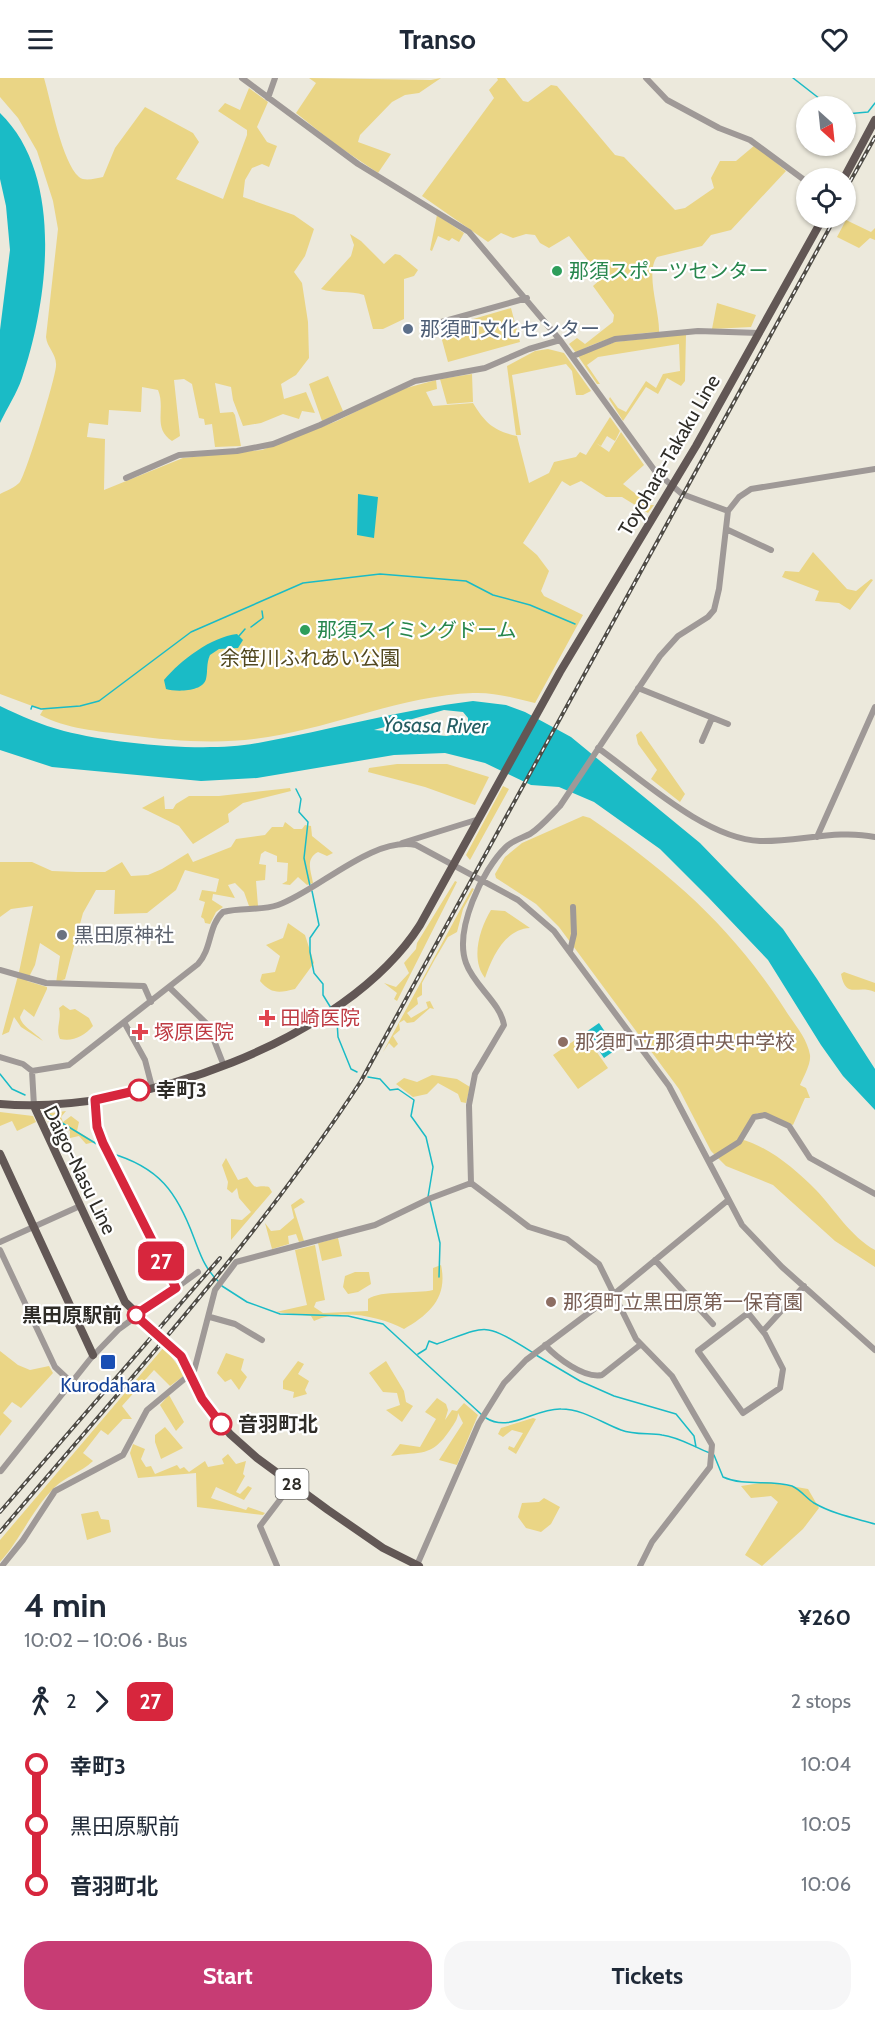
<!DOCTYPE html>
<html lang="en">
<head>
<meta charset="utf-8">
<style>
	body { margin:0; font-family:Cabin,"Noto Sans JP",sans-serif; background:#f6f6f7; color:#1f2937; height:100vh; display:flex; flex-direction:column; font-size:22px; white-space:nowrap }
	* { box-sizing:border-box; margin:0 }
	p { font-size:20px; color:#747a83 }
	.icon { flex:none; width:33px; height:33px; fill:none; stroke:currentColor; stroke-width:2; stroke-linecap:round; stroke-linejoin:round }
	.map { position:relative; height:1488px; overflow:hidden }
	.sheet { display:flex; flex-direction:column; background:#fff; flex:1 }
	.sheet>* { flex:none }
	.badge { padding:0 12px; border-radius:9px; font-size:21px; line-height:39px }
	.needle { width:39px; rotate:153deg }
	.fabs { position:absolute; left:796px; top:18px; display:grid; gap:12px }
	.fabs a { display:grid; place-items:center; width:60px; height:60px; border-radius:50%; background:#fff; box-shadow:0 2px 4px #0004; font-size:30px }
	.map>.badge { position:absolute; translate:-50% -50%; box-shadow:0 0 0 3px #fff }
	.legs { display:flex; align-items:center; gap:9px; height:66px; padding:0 24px; font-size:20px }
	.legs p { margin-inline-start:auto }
	.head { display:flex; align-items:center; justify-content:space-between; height:102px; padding:0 24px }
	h1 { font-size:33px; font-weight:800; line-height:45px }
	.action { display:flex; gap:12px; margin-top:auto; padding:12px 24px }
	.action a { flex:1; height:69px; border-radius:24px; background:#c73c74; color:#fff; font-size:24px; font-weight:800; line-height:69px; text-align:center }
	.action a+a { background:#f6f6f7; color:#1f2937 }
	ul { padding:0 24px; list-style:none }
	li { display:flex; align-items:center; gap:21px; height:60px; font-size:22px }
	li i { display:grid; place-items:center; width:9px; height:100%; margin:0 8px; background:currentColor }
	li i::after { content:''; width:15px; height:15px; margin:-8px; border:4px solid; border-radius:50%; background:#fff }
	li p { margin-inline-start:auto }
	li:first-child i { background:linear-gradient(#0000 50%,currentColor 0) }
	li:last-child i { background:linear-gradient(currentColor 50%,#0000 0) }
	header { display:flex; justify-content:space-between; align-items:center; height:78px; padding:0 24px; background:#fff; font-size:27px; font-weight:800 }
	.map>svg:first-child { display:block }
</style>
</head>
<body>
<header><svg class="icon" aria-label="menu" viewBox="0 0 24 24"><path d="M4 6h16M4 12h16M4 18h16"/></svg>Transo<svg class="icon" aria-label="heart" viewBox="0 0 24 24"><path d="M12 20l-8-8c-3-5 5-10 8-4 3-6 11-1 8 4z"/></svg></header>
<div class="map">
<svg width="875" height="1488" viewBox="0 0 875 1488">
	<rect width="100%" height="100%" fill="#ece9dc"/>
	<path fill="#ead585" d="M0,0H44C51,24 62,84 79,99C85,104 96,100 103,99L115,70L145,29L193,55L199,64L176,101L223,121L247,57V52L218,33L225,25L240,32L249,10L268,24L257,49L267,64L277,68L269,89L262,86L252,90L245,102L243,119L294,137L314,151L305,178L294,194L302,205L308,244L309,280L296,297L281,306L284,321L306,314L315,335L302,333L299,341L283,336L261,345L243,348L233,322L231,309L215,305L220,335L233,334L235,337L241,368L215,369L212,346L205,347L204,341L199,340L192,306L184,301L174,302L180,358L172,363C152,350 166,331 158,312L142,309L141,334L109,332L108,347L89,345L87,359L105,361L104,412L183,380L262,372L337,343L399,312L436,302L437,311L426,314L433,328L473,325C485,345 494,353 517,358L529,405L549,395L554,384L576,379L580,374L586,377L610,339L620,353L615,363L607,358L601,368L596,365L609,374L621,354L644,387L623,406L650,427H654L648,435L622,419H606L581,403L570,408L562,403L523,465L537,477L549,493L541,513L544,518L583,537L535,625C515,620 494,614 473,615C402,618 337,648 268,659C221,667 174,663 128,657C97,653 67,651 40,637L43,632L0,616V416C6,413 16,409 20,404C27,393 55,302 56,288C57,276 47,270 46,259L58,151L53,123L37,73L18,40L0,19Z
		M309,0L431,2L441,0L419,15L405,17L392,24L360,57L358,64L391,76L378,95L335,66L296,35L316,5Z
		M497,0H505L523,23L528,24L551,7L557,8L615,77L624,79L675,132L685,130L714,110L711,100L720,83H736L755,67L786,93L731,152L711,157L702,168L657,179C645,194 660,234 659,254C628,256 604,259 576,275L569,266L577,260L585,266L613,244L614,237L593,208L602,200L569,158L549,170L540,165L535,157L526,156L513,160L501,155L488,164L422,118L494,20L489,12L498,2Z
		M437,137L464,155L459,164L452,160L449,163L438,158L432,173L430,172Z
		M846,142L871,154L875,150V162L870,160L859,170L837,159Z
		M350,156L361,163L384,186L395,176L400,177L418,192L414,198L404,201V241L383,251H373L364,217C350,212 334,216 321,211L351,178L354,167Z
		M717,225L756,237L751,249L712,251Z
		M511,230L520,264L448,284L439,251Z
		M686,256L685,303L681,308L667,300L658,316L646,309L623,343L609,321L610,319L618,330L626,334L646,303L656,310L663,296L680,293L679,266L598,279L587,287L600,306H597L578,278L615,264Z
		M548,271L564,275L591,313L583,317H576L572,293L566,286L512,297L521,357H516L507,288L535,273Z
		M472,296L473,324L447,326L440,301Z
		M328,298L343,333L322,343L309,306Z
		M813,474L847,511L856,513L871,501L873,502L850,532L839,525L815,523L819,513L782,499L785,493L799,494Z
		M641,653L685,716L680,724L651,701L657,692L638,666L636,657Z
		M397,686H447L489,699L475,727L425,709L368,694L369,690Z
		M503,708L509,711L470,782L466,777Z
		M290,710L291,713L243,725L228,736L229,744L193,766L179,748L142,730L164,718L165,731H173L176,726L189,718H219Z
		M583,738L590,740C670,795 731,848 784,930C793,945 807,959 810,977C811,986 804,998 800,1007L806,1010L810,1020H805L793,1047L757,1035L740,1061C768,1068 795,1091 816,1112C835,1132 851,1159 875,1172V1189L835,1163L773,1107L726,1088L711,1073L679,1011L559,849L536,826L496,800L495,796L505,779L522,765Z
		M285,744L294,751H302L305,747L311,748L312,758L333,775L327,778L318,774C305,781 311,793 313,805L307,807L298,799L290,807L282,806L287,803L288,785L277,784V778L265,773L261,776L259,786L266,787L265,802L256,803L258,828H249L244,814L235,805L228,807L235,820L213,816L212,822L223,829L216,834L210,846L205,845L204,841L201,839L205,824L199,822L202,812L216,814L219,801L185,792L176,812L147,835L114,836L115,812H96L83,835L65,901L56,905L60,878L40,865L35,887L27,903L47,909V911L34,939L24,931L20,939C21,948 36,955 43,963L21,949L14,939L9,954L2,957L19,894L33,828L11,831L0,839V784H32L52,793L77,794H105L122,784L131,798L148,797L162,791L188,775L193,784L231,769L236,761L265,757L272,749H283Z
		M455,803L457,804L397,923L394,921L397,915L384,905L396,909L409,895L404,885L416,871L417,865Z
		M472,810L474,811L463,831L457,854L448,859L435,881L422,905V917L417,920L418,926L407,935L411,940L428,930L426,924L430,923L434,931L430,930L414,944L407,945L404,942L399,945L400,952L393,958L398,966L394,970L389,965L383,974Z
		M491,832L505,833L530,850C505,851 492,879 485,900C470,881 480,850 491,832Z
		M288,845L305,857L314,885L295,911C279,915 271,916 260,903L262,896L275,894L280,878L266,867L283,860Z
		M844,894L875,905V914C857,906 846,922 841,896Z
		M63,927L70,932L75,931L89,940L93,948C84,958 73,964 60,961C55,950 62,942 59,930Z
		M584,956L608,990L578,1011L553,977Z
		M432,997L457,1001L470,1009L466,1025L461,1024L458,1016L438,1005L427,1016L413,1019L396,1006L404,1000L417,1004Z
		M66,1033L61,1039L63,1044L71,1038L79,1044L77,1053L95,1064L86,1066L79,1058L70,1060V1053C62,1046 50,1048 44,1040V1036Z
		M0,1034L33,1038L36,1044L17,1053L12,1043L0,1048Z
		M226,1080L238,1102L247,1099C258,1115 254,1106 269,1109L272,1114L231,1162V1141L242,1142L251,1134L239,1120L237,1110L232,1115L227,1111L228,1104L222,1087Z
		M301,1120L305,1124L294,1131L304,1163L299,1164L296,1156L288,1158L289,1166L272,1171L265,1145L271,1153L280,1152L294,1140L291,1127Z
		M338,1160L342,1178L322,1183L318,1165Z
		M315,1167L325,1222L316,1224L314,1229L323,1235L368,1233V1221C381,1212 417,1216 433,1212V1190L441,1187C448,1219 430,1236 404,1251C380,1238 340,1230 314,1243L311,1238L276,1234L307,1227L295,1172Z
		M355,1194H369L371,1206L358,1214L348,1216L343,1209L345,1198Z
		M164,1269L185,1297L170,1308L154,1292L122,1328L132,1341H123L108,1357L101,1352L83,1375L93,1383C80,1395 65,1399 55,1409C32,1431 21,1461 0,1484V1462Z
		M0,1273L18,1287L30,1292L49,1288L53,1295L21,1330L12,1324L3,1335L12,1343L0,1358Z
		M226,1275L244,1281L241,1292L247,1299L239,1312L231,1301L225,1304L217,1295Z
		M298,1283L304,1286L298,1296L309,1303L305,1312L307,1316L293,1320L294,1314L283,1311V1303Z
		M386,1283L404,1313L406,1324L413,1328L402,1344L386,1332L400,1327L397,1315L383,1314L369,1295Z
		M169,1317L184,1344L176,1353L160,1327Z
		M437,1320L446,1326L448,1332L445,1342L452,1332L457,1333L464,1325L478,1337L457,1387L439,1382L463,1345L458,1335C458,1341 454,1346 450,1352C431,1380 421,1373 391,1378L400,1366L420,1369L436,1341L425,1334Z
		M533,1340L536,1341L516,1376L508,1371L509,1368L514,1370L523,1355L512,1352L503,1359L498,1356L501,1350Z
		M165,1349L183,1370L161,1381L155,1364V1357Z
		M133,1366L145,1371L141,1381L146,1389L151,1388L155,1396L177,1387L180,1391L184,1389L189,1394L205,1383L208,1389L224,1386L222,1381L228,1376L236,1386L246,1383L243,1396L245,1398L236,1414L240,1416L248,1408L252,1410L244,1422L216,1409L211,1420L246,1432L248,1429L265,1435L263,1437L197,1429L196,1395L138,1400L130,1375Z
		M767,1404L808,1411L819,1430L803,1451L762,1488L745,1477L778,1424L771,1418L751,1420L741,1408Z
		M544,1420L560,1429L551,1446L541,1454L526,1450L518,1439L522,1425L539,1424Z
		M98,1433L101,1441L109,1442L111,1454L87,1462L81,1436Z"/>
	<path fill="#1abbc6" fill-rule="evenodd" d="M0,35C65,98 48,223 22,300C17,315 7,330 0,345V252L10,172L6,128L0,101Z
		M358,416L378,419L374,460L357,457Z
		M237,556L243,562L238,570L219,571L210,577C206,586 208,593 206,601C203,614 176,614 166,611L164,602C181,582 211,559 237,556Z
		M473,623L506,627L525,634L571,659L700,765L783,851L817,901L875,991V1032L843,998L821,967L768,882L708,819L660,771L594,724L559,709L531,707L485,685L445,675L394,677L257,700L201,703L52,689L0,672V628C21,638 41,647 64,653C116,666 206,675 258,665C330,652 400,632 473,623ZM444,632L463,634L468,640V654L447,658L374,652Z
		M599,945L617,971L604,980L586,954Z"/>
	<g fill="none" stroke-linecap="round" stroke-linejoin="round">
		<path stroke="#1abbc6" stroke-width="1.5" d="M793,0L829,28
			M846,36L868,34L875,25
			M251,549L263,540L262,533
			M239,558L245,551
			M31,631L32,628L41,631L80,628L99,623L191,554L303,505L380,496L466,503L493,517L530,527L575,546
			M296,711L301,721L299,734L308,744L304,780L310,808
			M312,813L319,847L310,860V874L314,895L323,906V917L331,930
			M333,934L337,943L338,959L351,991L357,994
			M0,996L12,1011L25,1017
			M368,999L380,1001L390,1012L398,1011L414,1022L411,1038L426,1059L433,1089L428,1119
			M49,1037L100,1068L105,1074
			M110,1075C159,1089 177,1114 194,1160C201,1178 205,1191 219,1204
			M430,1123L440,1165L439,1199
			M222,1208L247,1224L280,1236L348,1238L383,1246L482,1337
			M418,1276L426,1271L429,1263L437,1266C489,1247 483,1244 532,1274
			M536,1277L580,1303L614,1318L676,1336L694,1358L696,1369
			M486,1340C510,1355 535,1330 561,1331C583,1331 602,1345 621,1352C634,1357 649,1355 662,1357C679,1359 694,1369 710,1375
			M714,1377L723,1399C745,1409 770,1401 792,1408C801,1412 806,1420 814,1425C833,1436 854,1440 875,1446"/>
		<path stroke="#9f9997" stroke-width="6" d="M242,0L358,86L469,154L560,262L655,393L682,416L728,433
			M646,0L667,22L719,50L750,62L807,104
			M268,20L275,0
			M427,248L527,220
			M573,278L615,261L698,253L759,255
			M126,400L179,377L237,373L273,366L320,347L415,303L485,290L529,271L560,262
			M726,451L771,472
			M638,610L728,646
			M702,663L712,640
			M598,670C643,702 706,761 760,763C798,764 838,751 875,759
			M817,759L875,629
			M402,765L479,741
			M570,873L574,856L573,829
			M0,892L46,905L144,908L151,924
			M169,909L208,947L224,988
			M124,944L145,982L152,1009
			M0,979L23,986L32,993L34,1028
			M32,993L69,987L198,886C212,871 208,848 223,834C241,829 261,833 278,827C318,813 372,758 416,767L518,822L554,853L669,1008L742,1147L782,1189L875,1272
			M95,1022L96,1045L103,1065L176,1210
			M709,1083L739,1064L754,1039L765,1037L789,1048L810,1080L875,1116
			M471,1105L469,1027L475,996L504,947C500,924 474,908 466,885C454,852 482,792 506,769C513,762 522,760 530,756C542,748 550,738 560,728L660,578L678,558L708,539L714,532L719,511L728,433L739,419L751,411L875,391
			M471,1105L529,1149L567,1161L599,1186L636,1261L672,1298L712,1367L710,1389L652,1464L640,1488
			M0,1164L80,1128
			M0,1172L55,1289L71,1304
			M655,1182L713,1246
			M748,1235L765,1256L783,1291L780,1310L743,1335L698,1273Z
			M210,1239L235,1246L262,1262
			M763,1253L804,1208
			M545,1267C556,1279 584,1301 602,1297L640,1267
			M1,1393L91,1280L119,1251L198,1194
			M417,1487L479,1345L504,1305L526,1282L614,1216L727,1123
			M2,1488L23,1462L55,1413L123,1377L147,1332L194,1293L215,1212L236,1184L375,1147L431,1120L471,1105
			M277,1488L260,1448L292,1406"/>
		<path stroke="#625755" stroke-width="8" d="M844,100L875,42
			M0,1026C133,1038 346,963 420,847L560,594L696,368L823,140
			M34,1028L125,1224L181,1278L202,1321L230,1356L257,1380L328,1432L383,1470L419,1488
			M0,1076L93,1277"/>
		<g stroke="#4f4c46" stroke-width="4">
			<path id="rail" d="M846,111L875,59
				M0,1434L220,1180
				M0,1454C124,1307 256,1164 361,1003L835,140"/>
		</g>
		<use href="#rail" stroke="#fff" stroke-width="1.5" stroke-dasharray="4.5" stroke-linecap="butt"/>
	</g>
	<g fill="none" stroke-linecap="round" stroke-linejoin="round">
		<g stroke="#fff" stroke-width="14">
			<path id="line-1" d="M139,1012L95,1022L97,1049L103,1065L176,1210L135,1237L181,1278L202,1321L221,1346"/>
		</g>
		<use href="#line-1" stroke="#d7263d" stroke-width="9"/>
	</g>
	<g fill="#2e9e5b" stroke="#fff" stroke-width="2">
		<circle cx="557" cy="193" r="6"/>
		<circle cx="305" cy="552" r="6"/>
	</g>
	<circle fill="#5c6f8a" stroke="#fff" stroke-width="2" cx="408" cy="251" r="6"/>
	<circle fill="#6b7280" stroke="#fff" stroke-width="2" cx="62" cy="857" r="6"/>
	<g fill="#e0444e" stroke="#fff" stroke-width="2">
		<path d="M264 931h6v6h6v6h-6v6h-6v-6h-6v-6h6z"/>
		<path d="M137 945h6v6h6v6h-6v6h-6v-6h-6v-6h6z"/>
	</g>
	<g fill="#8d6e63" stroke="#fff" stroke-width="2">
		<circle cx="563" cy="964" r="6"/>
		<circle cx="551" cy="1224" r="6"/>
	</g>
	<g fill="#fff" stroke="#d7263d" stroke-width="3">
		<circle cx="139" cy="1012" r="10"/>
		<circle cx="136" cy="1237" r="8"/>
		<circle cx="221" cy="1346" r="10"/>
	</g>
	<rect fill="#1a4fb4" stroke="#fff" stroke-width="2" x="100" y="1276" width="16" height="16" rx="3"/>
	<g text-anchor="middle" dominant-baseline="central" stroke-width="4.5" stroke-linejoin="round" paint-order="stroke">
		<rect fill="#fff" stroke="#6d6c68" stroke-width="1.5" x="275.5" y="1391" width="33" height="30" rx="4.5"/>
		<g font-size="18" font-weight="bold" fill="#2f2d28">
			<text x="292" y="1406">28</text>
		</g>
		<g font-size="20" fill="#27864d" stroke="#fff" text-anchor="start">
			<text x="569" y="193">那須スポーツセンター</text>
			<text x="317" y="552">那須スイミングドーム</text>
		</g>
		<g font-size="20" fill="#4e5e75" stroke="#fff" text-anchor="start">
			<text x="420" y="251">那須町文化センター</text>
		</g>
		<g font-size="20" fill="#2f2d28" stroke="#fff">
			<text transform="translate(669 377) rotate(-60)">Toyohara-Takaku Line</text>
			<text transform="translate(80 1092) rotate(64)">Daigo-Nasu Line</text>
		</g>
		<g font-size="20" fill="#52481f" stroke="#fff">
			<text x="310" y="580">余笹川ふれあい公園</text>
		</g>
		<g font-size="20" fill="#5b616d" stroke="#fff" text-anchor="start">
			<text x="74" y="857">黒田原神社</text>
		</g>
		<g font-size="20" fill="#be3a42" stroke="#fff" text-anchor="start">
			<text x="280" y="940">田崎医院</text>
			<text x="154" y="954">塚原医院</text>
		</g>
		<g font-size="20" fill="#785e54" stroke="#fff" text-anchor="start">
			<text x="575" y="964">那須町立那須中央中学校</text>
			<text x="563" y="1224">那須町立黒田原第一保育園</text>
		</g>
		<g font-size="20" font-weight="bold" fill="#2f2d28" stroke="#fff" text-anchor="start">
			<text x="156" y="1012">幸町3</text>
			<text x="122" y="1237" text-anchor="end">黒田原駅前</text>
			<text x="238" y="1346">音羽町北</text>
		</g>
		<g font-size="20" fill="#164399" stroke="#fff">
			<text x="108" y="1307">Kurodahara</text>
		</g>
		<g font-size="21" font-style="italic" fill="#265f64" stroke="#fff">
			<text transform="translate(435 647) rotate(1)">Yosasa River</text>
		</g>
	</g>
</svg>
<div class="fabs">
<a><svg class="needle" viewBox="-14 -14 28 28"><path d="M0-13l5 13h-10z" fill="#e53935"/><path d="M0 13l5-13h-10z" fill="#747a83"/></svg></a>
<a><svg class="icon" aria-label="locate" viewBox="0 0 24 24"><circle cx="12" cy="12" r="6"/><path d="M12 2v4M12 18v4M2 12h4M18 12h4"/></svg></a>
</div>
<b class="badge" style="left:161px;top:1183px;background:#d7263d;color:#fff">27</b>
</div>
<section class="sheet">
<div class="head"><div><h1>4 min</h1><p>10:02 – 10:06 · Bus</p></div><b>¥260</b></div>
<div class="legs"><svg class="icon" aria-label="walk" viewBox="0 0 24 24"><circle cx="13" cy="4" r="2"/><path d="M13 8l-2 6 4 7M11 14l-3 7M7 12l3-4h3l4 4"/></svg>2<svg class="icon" aria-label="forward" viewBox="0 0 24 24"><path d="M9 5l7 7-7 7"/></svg><b class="badge" style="background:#d7263d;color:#fff">27</b><p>2 stops</p></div>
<ul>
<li><i style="color:#d7263d"></i><b>幸町3</b><p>10:04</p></li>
<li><i style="color:#d7263d"></i><span>黒田原駅前</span><p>10:05</p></li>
<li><i style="color:#d7263d"></i><b>音羽町北</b><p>10:06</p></li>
</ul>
<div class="action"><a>Start</a><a>Tickets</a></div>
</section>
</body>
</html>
